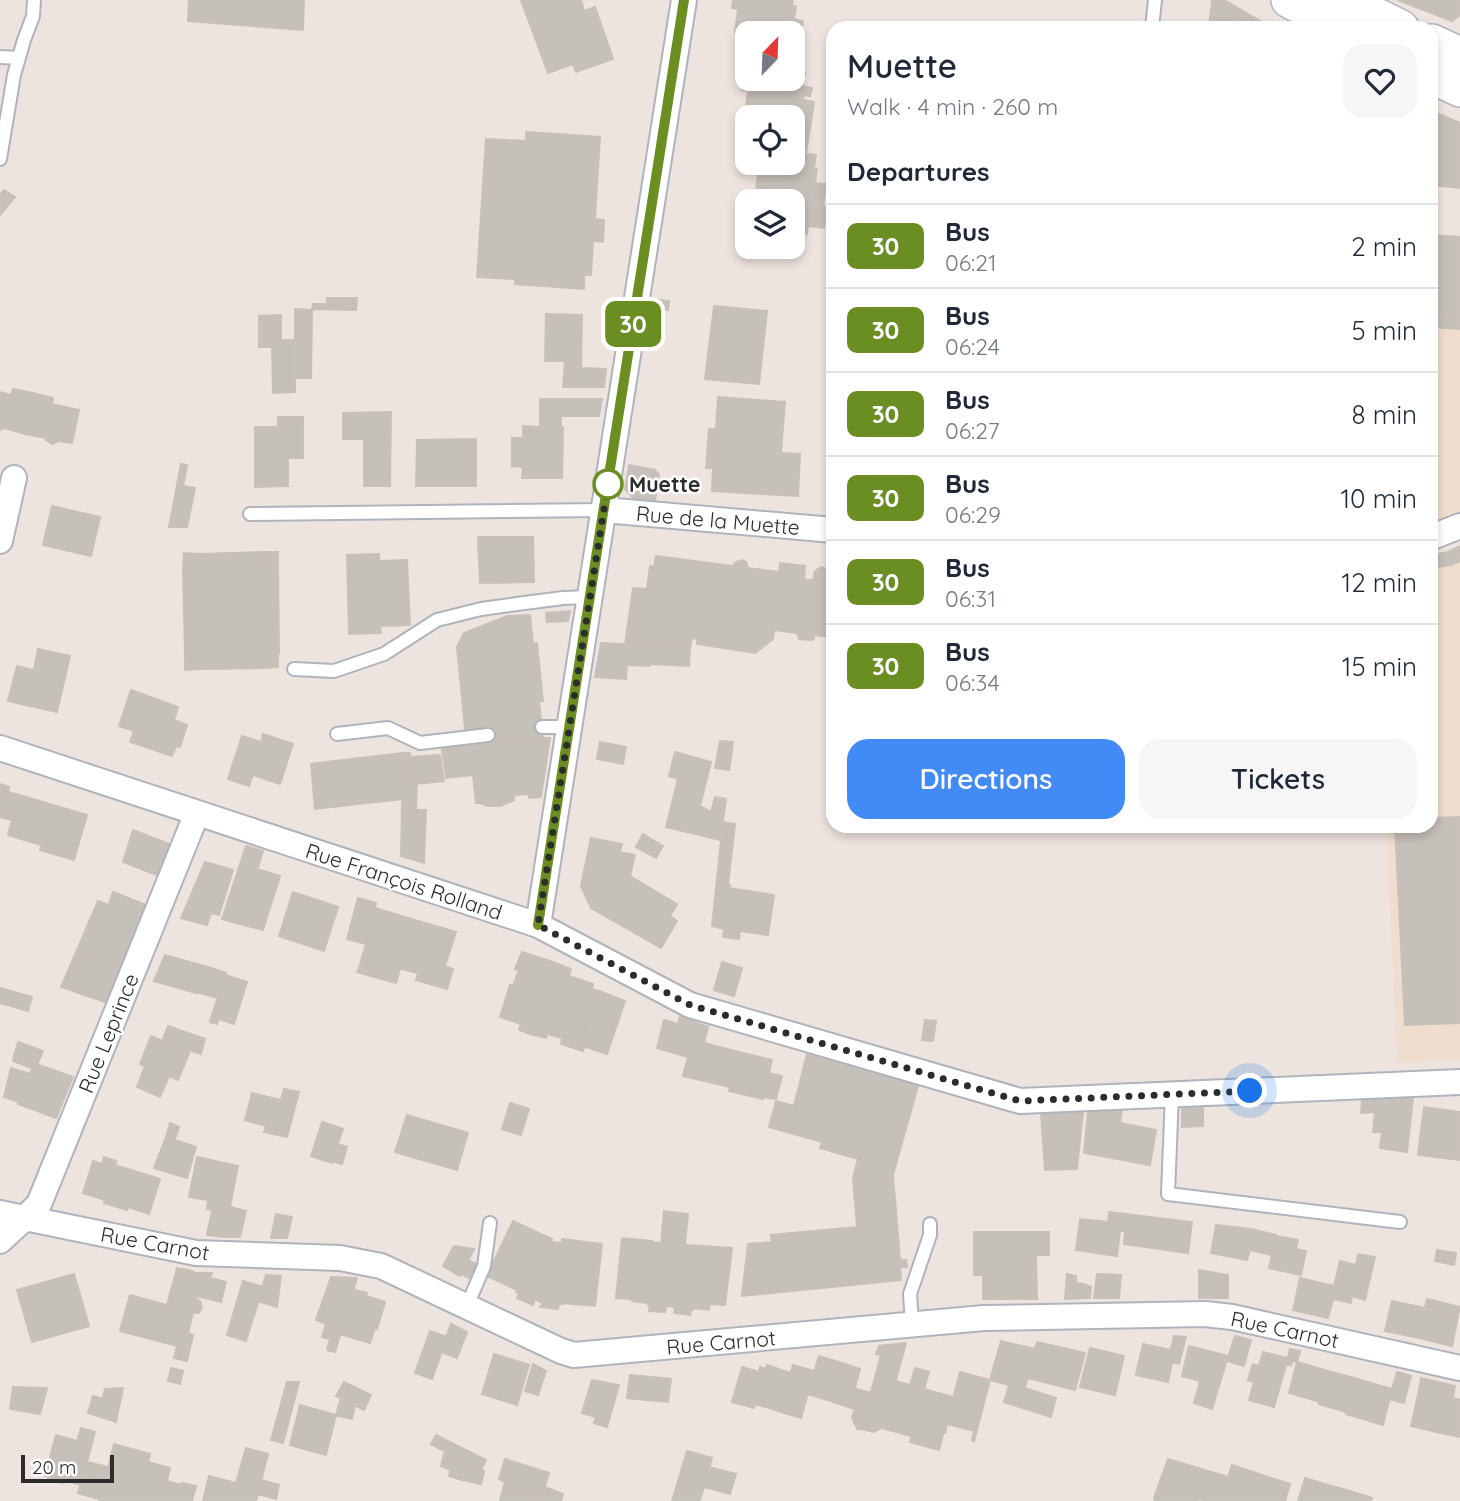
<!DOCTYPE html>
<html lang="en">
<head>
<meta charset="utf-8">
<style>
	body { margin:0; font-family:Quicksand,sans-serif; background:#f6f6f7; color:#1f2937; height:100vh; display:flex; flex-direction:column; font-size:26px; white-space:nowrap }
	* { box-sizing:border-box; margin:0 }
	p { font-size:23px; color:#747a83 }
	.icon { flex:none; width:38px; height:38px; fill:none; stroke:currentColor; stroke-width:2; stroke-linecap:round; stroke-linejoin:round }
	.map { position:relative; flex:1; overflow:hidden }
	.sheet { position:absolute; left:826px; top:21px; width:612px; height:812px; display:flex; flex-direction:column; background:#fff; border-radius:21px; box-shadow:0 4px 10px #0003 }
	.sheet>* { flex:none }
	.badge { padding:0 14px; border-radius:10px; font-size:24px; line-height:46px }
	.needle { width:46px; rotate:23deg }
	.controls { position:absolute; left:735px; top:21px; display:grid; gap:14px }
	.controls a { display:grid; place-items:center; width:70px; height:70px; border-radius:14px; background:#fff; box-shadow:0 4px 10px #0003; font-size:35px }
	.scale { position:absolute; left:21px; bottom:18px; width:93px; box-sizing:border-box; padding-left:7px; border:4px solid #2c2c2c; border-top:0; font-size:19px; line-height:24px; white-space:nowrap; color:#2c2c2c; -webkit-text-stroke:5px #fff; paint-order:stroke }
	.you { position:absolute; width:35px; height:35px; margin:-18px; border:5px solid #fff; border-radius:50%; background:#1a73e8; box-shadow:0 0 0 10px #1a73e833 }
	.map>.badge { position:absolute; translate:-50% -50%; box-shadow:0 0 0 4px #fff }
	h2 { padding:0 21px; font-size:26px; line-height:63px }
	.round { display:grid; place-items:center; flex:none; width:74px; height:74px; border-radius:21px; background:#f6f6f7 }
	.overview { display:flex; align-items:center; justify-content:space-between; height:119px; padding:0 21px }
	h1 { font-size:33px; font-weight:600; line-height:52px }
	.cta { display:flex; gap:14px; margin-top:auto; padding:14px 21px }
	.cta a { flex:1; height:80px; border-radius:21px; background:#428bf7; color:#fff; font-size:28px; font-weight:600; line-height:80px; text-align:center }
	.cta a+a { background:#f6f6f7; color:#1f2937 }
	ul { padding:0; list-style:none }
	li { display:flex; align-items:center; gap:21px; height:84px; padding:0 21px; border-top:2px solid #e0e1e3 }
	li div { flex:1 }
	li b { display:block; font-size:26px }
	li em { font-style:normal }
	li .badge { min-width:77px; font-weight:700; text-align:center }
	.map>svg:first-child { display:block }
</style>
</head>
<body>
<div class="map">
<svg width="1460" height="1501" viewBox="0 0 1460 1501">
	<rect width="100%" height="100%" fill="#eee4df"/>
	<path fill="#efdecf" d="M1432,235L1460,237V517L1432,527Z
		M1460,548V1060L1397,1063L1386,826H1432V556L1447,554Z"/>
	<path fill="#c6c0ba" stroke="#c9c0b8" stroke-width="2" fill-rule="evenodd" d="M189,0H304L303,30L188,21Z
		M521,0H581L584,11L595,7L613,59L576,72L573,64L548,73Z
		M733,0H793L792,6H796L794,19L803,21L795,72L805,73L802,86L812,88L810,96L804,95L803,100L814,102L806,154L816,155L814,168L817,169L815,183L826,184L823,207H827L824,228L808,226L807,234L793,232V201H763V199L755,197L758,174L752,173L753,163H793V117H752V115L745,114L748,91L742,90L745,70L737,68L741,33L735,32L738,9L732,8ZM747,33H793V79H747Z
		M1212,0H1224L1269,26V28H1239L1240,18L1211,16Z
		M1398,0H1460V15L1452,21Z
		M1211,8V16L1240,18L1239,28H1209Z
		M1432,111L1460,123V188L1432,185Z
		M526,132L600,137L595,219L604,220L603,242L593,241L591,275H584V289L515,284V279L477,277L486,139L526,141Z
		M4,190L15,197L0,215V195Z
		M1432,235L1460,237V315L1432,313Z
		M327,298H357L356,310L312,309L313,304H327Z
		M654,299L669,301L668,310L653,308Z
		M714,306L767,311L759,384L705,379Z
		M295,309L312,310L311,378H295Z
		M1432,313L1460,315V329L1432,327Z
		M546,314L582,315L581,368L606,369L604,387H563L565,361H545Z
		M281,315V340H295V392L273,393L272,347H259V316Z
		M13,389L33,393L25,434L4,428L0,430V392L11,395Z
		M33,393L53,398L52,404L79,410L72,443L59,441L52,444L46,440V438L25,434Z
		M718,397L785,402L781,453L800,454L798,496L712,491L713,468H706L709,429H716Z
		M540,399H602L599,416H561V427H563L562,478H522L523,467L512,466V438H523V426L540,427Z
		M391,412L390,486H364V439H343V413Z
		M278,417H303V458H288V486L255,487V427H278Z
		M476,439V486H416L417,440Z
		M181,464L187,465L183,486L195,488L187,527H169Z
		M629,465L655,470L659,475L655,501L634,499L625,489Z
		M52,506L100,517L91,556L43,545Z
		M478,537H533L534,582L480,583Z
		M1460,546V561L1451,565L1432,568V555L1448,552Z
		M262,552V567H278L279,653H267V668L202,669V655L185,656L183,568H200V554Z
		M262,552H278V567H262Z
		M184,553L200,554V568H183Z
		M379,554V561L407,560L410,625L380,626L381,633L349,634L347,555Z
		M656,556L733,566L736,562L742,560L746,562L748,568L779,572L780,563L805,566L804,580H813L815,571L821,567L824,568L829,572L828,576L833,577V643L829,640L830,637L814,635V639L811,640L799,639L797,633L774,630L773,639L755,653L697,644V639L692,638L690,647L625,645L633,588L647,589L650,566L654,567Z
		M570,611L568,621L547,622L546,613Z
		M530,615L533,644L537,643L543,701L539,702L543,738L490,744L488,727L465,729L457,647L464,633L507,616Z
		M601,643L690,647L689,666L649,664V666L627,665L626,679L595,677Z
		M38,649L70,656L57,712L8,701L17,666L34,670Z
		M267,653H278V667L267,668Z
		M202,655V669L185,670V656Z
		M131,690L178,707L174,720L187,725L180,747L176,746L172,756L130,742L134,731L119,726Z
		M263,734L293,744L280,784L253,775L249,786L228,779L242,736L261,742Z
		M543,738H550L541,797L529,798V794L514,795V800L500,806H488L480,803H476L473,775L446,778L442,749Z
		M720,741L733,742L731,759L717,757Z
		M600,742L626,747L623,764L597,759Z
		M675,752L711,762L700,806L711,812L715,797L726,799L720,840L666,827L678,779L669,776Z
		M403,753H410L415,784H417L416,810H426L424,863L401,856Z
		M403,753L402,799L315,809L311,764Z
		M440,755L444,781L415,784L411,757Z
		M717,757L731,759L729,770L715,768Z
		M0,784L9,787L8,792L19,795L12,820L0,817Z
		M19,795L53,805L41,845L8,835Z
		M53,805L87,815L74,860L40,850Z
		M1460,817V1023L1405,1025L1395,826H1432V818Z
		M723,822L735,824L728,885H730L729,888L774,895L768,935L740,931L739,939L723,937L724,929L712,926Z
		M133,830L172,845L159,876L123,862Z
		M643,834L663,846L656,858L636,847Z
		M591,838L622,844L620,852L635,855L630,876L677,904L670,916L677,921L661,948L591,908L581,886Z
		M246,846L263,851L240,924L222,919Z
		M205,862L233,870L219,915L211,913L207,925L181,918Z
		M257,869L280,876L263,930L240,924Z
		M113,892L146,905L140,920L108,907Z
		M293,892L338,907L324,951L279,936Z
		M358,898L376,903L375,908L415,920L397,979L359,968L366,944L347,939Z
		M98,901L109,905L108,907L140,920L120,965L77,950Z
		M415,920L456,932L445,966L453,969L447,989L416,980L418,973L401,969Z
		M77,950L114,963L106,983L112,986L105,1002L61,987Z
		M522,952L550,961L530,1034L519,1030L521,1024L500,1017L510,985L513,986L519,970L515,969Z
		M165,955L204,966L196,993L154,981Z
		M550,961L571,969L569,976L593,984L592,989L602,992L583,1051L561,1044L562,1038L547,1034L546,1038L530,1034Z
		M722,962L742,968L734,996L714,990Z
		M114,963L120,965L112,986L106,983Z
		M205,966L226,973L218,998L197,992Z
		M359,968L397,979L396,983L357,972Z
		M225,975L247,982L234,1024L219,1019L217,1024L210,1022Z
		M0,988L32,997L28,1011L0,1003Z
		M602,992L625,1001L607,1054L586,1047Z
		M680,1016L697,1023L688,1057L657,1048L664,1020L678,1024Z
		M925,1020L936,1021L933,1041L922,1040Z
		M697,1023L708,1027L704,1043L739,1052L730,1087L683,1076Z
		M168,1026L205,1039L201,1054L162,1042Z
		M151,1036L176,1047L190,1051L178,1080L169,1076L160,1097L137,1087L145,1066L140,1064Z
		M18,1042L43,1051L37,1065L14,1056Z
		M739,1052L772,1060L769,1073L782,1076L776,1099L763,1097V1099L729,1091Z
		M807,1054L918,1086L893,1175L900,1260H906L907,1267H900L901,1280L742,1296L748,1244L772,1242L771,1235L857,1227L853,1178L858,1159L820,1148L822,1142L769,1127L776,1101L794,1106Z
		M14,1056L73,1077L56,1118L18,1104L19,1102L4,1097L11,1068L30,1074L32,1068L13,1061Z
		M284,1089L299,1092L287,1137L264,1132L266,1126L245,1120L252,1093L281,1100Z
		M1413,1098L1407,1152L1380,1148L1382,1132H1373L1375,1112L1361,1113L1362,1100Z
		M510,1103L529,1109L521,1135L502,1129Z
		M1424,1107L1460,1112V1160L1418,1155Z
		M1203,1108V1126L1182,1127V1109Z
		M1122,1110L1120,1123L1156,1130L1150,1165L1084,1153L1088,1112Z
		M1083,1112L1077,1169L1045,1170L1041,1114Z
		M407,1115L468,1133L457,1170L395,1152Z
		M322,1122L343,1129L338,1144L347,1147L342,1164L332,1161V1163L311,1156Z
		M170,1123L179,1127L175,1139L166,1137Z
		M166,1137L196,1147L187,1178L154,1168Z
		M104,1157L116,1161L115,1165L160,1179L149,1214L128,1207L127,1210L104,1203L105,1200L83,1193L93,1161L102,1164Z
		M197,1157L238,1166L224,1237L207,1235L212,1210L207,1209L208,1200L189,1197Z
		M230,1207L246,1211L240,1237H224Z
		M664,1211L688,1214L685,1245L732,1248L725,1305L710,1304L709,1310L693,1308V1310H691L690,1315L674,1313L675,1307L666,1306L665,1312L649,1311L650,1305H648V1303L632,1301V1299L616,1298L622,1238L652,1241V1242L661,1243Z
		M1109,1212L1126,1214L1124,1231H1120L1117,1256L1076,1250L1080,1219L1108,1222Z
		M276,1214L292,1217L287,1238H271Z
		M1126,1214L1192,1222L1188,1253L1124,1244Z
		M513,1221L552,1239L551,1242L562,1243V1239L602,1244L595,1306L562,1303V1304H559L558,1309L540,1307L543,1303L535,1299L533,1305L517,1298L519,1293L516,1292L517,1290L487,1276Z
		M1216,1225L1251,1229L1276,1235L1271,1255L1250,1250L1247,1260L1211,1253Z
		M974,1232H1010V1299H983V1275H974Z
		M1010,1232H1049V1255H1036L1037,1299H1010Z
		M1276,1236L1298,1240L1296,1249L1306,1251L1301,1275L1269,1268Z
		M454,1246L474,1249L460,1276L443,1266Z
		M1437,1250L1456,1253L1454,1265L1435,1261Z
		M1358,1254L1375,1257L1365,1300L1352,1296L1351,1303L1333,1299L1328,1318L1293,1310L1300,1278L1334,1286L1340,1261L1356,1265Z
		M468,1260L478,1265L471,1279L461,1274Z
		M177,1268L193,1271V1273L185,1275L181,1279L174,1307L167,1305Z
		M1199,1270L1228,1275V1298H1199Z
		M193,1273H212L210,1278L226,1282L221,1302L197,1296L196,1299L200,1301L202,1307L199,1313H193L188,1333L181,1330L177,1346L120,1331L130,1295L174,1307L181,1279L185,1275Z
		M74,1274L89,1326L32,1342L17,1290Z
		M1067,1274L1076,1276V1283L1084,1284L1091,1287L1090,1298L1065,1299Z
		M1097,1274L1121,1275L1119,1298H1094Z
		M266,1275L281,1276L277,1307L258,1301Z
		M331,1277L357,1278L335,1352L327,1350L330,1339L322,1337L326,1324L316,1320Z
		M243,1281L263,1287L246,1341L227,1335Z
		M352,1289L367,1293L366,1296L385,1302L377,1329L375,1328L370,1343L340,1334Z
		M1427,1299L1460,1307L1458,1316L1425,1308Z
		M1392,1301L1425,1308L1419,1338L1385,1331Z
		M1425,1308L1458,1316L1452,1346L1419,1338Z
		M451,1324L467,1332L457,1358L441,1352Z
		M181,1330L193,1335L187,1361L174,1358Z
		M430,1331L447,1337L432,1379L415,1373Z
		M1174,1336L1186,1337L1179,1364L1172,1362L1168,1382L1136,1375L1143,1344L1171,1350Z
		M1235,1336L1251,1340L1244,1366L1227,1361Z
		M1001,1341L1035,1349L1025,1388L1056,1398L1051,1417L1004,1402L1009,1385L990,1380Z
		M1037,1342L1085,1353L1075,1390L1028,1378Z
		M906,1343L883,1427L874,1432L857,1428L865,1398L869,1399L881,1355L876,1354L879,1346Z
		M1189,1346L1228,1356L1212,1409L1194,1403L1200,1381L1182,1376Z
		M1090,1348L1124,1356L1115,1395L1080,1387Z
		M1290,1349L1300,1351L1297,1362L1293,1361L1291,1365L1286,1364Z
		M1263,1352L1288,1358L1274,1407L1249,1400L1254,1382L1248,1380L1253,1364L1259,1366Z
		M494,1354L529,1365L517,1405L482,1394Z
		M819,1356L845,1364L843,1370L817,1362Z
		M817,1362L843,1370L834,1402L808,1394Z
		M1297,1362L1328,1371L1320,1402L1289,1393Z
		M533,1364L546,1371L538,1395L525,1391Z
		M845,1364L860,1369L855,1388L860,1390L854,1409L834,1402Z
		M767,1365L790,1373L779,1411L755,1404Z
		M793,1365L814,1371L801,1418L778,1411Z
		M742,1367L759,1372L760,1367L766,1369L754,1408L732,1402Z
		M171,1368L183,1371L180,1384L168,1381Z
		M915,1368L929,1372L911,1436L882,1428L895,1381L910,1385Z
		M1328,1371L1354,1378L1346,1412L1319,1404Z
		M960,1372L990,1380L974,1441L972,1440L974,1431L947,1424L945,1433H944Z
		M1397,1372L1411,1376L1404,1403L1389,1399Z
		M630,1375L671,1379L668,1402L627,1398Z
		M1354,1378L1392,1389L1383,1425L1346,1414Z
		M1421,1378L1455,1386L1453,1398L1419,1390Z
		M592,1380L619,1385L607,1427L594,1423L596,1417L582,1413Z
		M287,1382H299L283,1443L271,1440Z
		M344,1382L371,1395L364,1410L336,1396Z
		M13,1387L47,1388L40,1414L10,1409Z
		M123,1388L116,1422L98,1416L105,1389Z
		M924,1389L953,1397L939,1450L910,1442Z
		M860,1390L871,1393L869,1399L865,1398L857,1428L852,1418Z
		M1419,1390L1453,1398L1445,1434L1411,1426Z
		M93,1396L103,1399L98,1416L88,1413Z
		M341,1398L355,1405L352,1419L336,1415Z
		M1453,1398L1460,1400V1437L1445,1434Z
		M300,1405L336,1415L326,1455L290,1445Z
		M81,1428L95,1432L81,1485L63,1480L62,1483L48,1479V1476H45L56,1435L77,1441Z
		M436,1435L466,1450L461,1460L431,1444Z
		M114,1444L150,1454L138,1501H99V1499L95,1498L104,1466L108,1468Z
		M246,1448L268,1454L256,1501H203L209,1476L236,1483Z
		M466,1450L486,1460L481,1470L461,1460Z
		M445,1451L454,1456L450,1470L441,1466Z
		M687,1451L712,1458L703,1491L699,1501H672Z
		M454,1456L466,1462L462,1480L449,1476Z
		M505,1459L549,1473L541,1498L518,1487L516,1493L503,1489L505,1482L499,1479Z
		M1168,1459L1228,1477L1232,1465L1290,1484L1285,1501H1207L1199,1499L1198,1501H1155L1154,1498Z
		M87,1462L104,1466L95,1498L78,1493Z
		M148,1462L170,1468L167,1481L181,1485L182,1483L196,1486L192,1501H138Z
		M466,1462L484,1471L481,1484L462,1480Z
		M709,1467L736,1474L730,1494L704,1487Z
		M1305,1478L1328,1485L1323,1501H1298Z
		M261,1480L279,1485L276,1499L258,1494Z
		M1328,1485L1350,1491L1347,1501H1323Z
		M518,1487L541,1498L549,1501H500L503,1489L516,1493Z
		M545,1487L563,1494L561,1501H549L541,1498Z
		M1350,1491L1372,1498L1371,1501H1347Z"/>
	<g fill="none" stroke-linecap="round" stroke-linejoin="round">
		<g stroke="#afb4bc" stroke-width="16">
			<path id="service" d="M1152,28L1155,0
				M0,57L19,58
				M0,159L14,75L24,40L33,16L34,0
				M250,514L604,510
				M294,669L334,671L384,654L437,620L481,609L517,604L563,598L590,597
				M542,727H570
				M337,734L388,728L420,743L488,735
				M1172,1094L1168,1194L1400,1222
				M467,1306L484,1266L490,1223
				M912,1324L910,1294L930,1235V1224"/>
		</g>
		<g stroke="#afb4bc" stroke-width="28">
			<path id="minor" d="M604,510L833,530
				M1432,537L1460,526
				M0,541L14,478
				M0,748L538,925L690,1005L1020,1101L1460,1082
				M538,925L684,0
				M0,1213L196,1253L340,1258L381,1266L561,1351L574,1355L984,1318L1205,1314L1232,1317L1460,1368
				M0,1241L25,1218L39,1204L197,813"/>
		</g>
		<g stroke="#afb4bc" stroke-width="38">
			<path id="secondary" d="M1289,0L1342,28
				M1345,0L1401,28
				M1432,42L1460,55
				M1432,76L1460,89"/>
		</g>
		<use href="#service" stroke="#fff" stroke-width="12"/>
		<use href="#minor" stroke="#fff" stroke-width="24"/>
		<use href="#secondary" stroke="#fff" stroke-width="35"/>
	</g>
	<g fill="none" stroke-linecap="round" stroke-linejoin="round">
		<g stroke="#fff" stroke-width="16">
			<path id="line" d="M538,925L684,0"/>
		</g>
		<use href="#line" stroke="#6b8e23" stroke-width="10"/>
		<path stroke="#2c2c2c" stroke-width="7" stroke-dasharray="0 12.6" d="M608,484L538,925L690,1005L1020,1101L1250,1091"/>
	</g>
	<circle fill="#fff" stroke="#6b8e23" stroke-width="3.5" cx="608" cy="484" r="14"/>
	<g text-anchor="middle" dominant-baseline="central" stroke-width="5" stroke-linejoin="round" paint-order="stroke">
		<g font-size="21" font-weight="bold" fill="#2c2c2c" stroke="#fff" text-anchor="start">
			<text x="629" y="484">Muette</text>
		</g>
		<g font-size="21" fill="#2c2c2c" stroke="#fff">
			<text transform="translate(718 520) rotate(5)">Rue de la Muette</text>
			<text transform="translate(404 881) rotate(18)">Rue François Rolland</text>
			<text transform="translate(108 1033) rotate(-68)">Rue Leprince</text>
			<text transform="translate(155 1243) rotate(10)">Rue Carnot</text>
			<text transform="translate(1285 1329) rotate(12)">Rue Carnot</text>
			<text transform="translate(721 1342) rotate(-5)">Rue Carnot</text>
		</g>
	</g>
</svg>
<div class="controls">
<a><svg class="needle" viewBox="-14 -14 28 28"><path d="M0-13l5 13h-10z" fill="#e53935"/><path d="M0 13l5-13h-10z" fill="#747a83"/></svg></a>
<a><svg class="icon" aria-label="locate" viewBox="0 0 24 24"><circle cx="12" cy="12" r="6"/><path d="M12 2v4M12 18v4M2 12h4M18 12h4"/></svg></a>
<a><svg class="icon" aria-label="layers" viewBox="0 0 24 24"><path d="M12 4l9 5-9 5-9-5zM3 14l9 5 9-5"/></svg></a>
</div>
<div class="scale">20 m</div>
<div class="you" style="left:1250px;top:1091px"></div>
<b class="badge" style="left:633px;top:324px;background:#6b8e23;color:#fff">30</b>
<section class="sheet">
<div class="overview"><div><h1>Muette</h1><p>Walk · 4 min · 260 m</p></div><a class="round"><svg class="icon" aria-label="heart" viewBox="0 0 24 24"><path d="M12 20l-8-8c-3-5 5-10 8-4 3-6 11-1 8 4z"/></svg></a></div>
<h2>Departures</h2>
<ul>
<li><span class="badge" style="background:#6b8e23;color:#fff">30</span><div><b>Bus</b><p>06:21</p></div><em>2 min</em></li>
<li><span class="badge" style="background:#6b8e23;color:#fff">30</span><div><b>Bus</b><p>06:24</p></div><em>5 min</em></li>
<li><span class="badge" style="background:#6b8e23;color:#fff">30</span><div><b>Bus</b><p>06:27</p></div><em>8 min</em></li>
<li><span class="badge" style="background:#6b8e23;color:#fff">30</span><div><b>Bus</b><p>06:29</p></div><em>10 min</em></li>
<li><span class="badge" style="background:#6b8e23;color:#fff">30</span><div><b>Bus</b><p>06:31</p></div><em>12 min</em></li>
<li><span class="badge" style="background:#6b8e23;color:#fff">30</span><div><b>Bus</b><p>06:34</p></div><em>15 min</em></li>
</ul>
<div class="cta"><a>Directions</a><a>Tickets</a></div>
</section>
</div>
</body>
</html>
